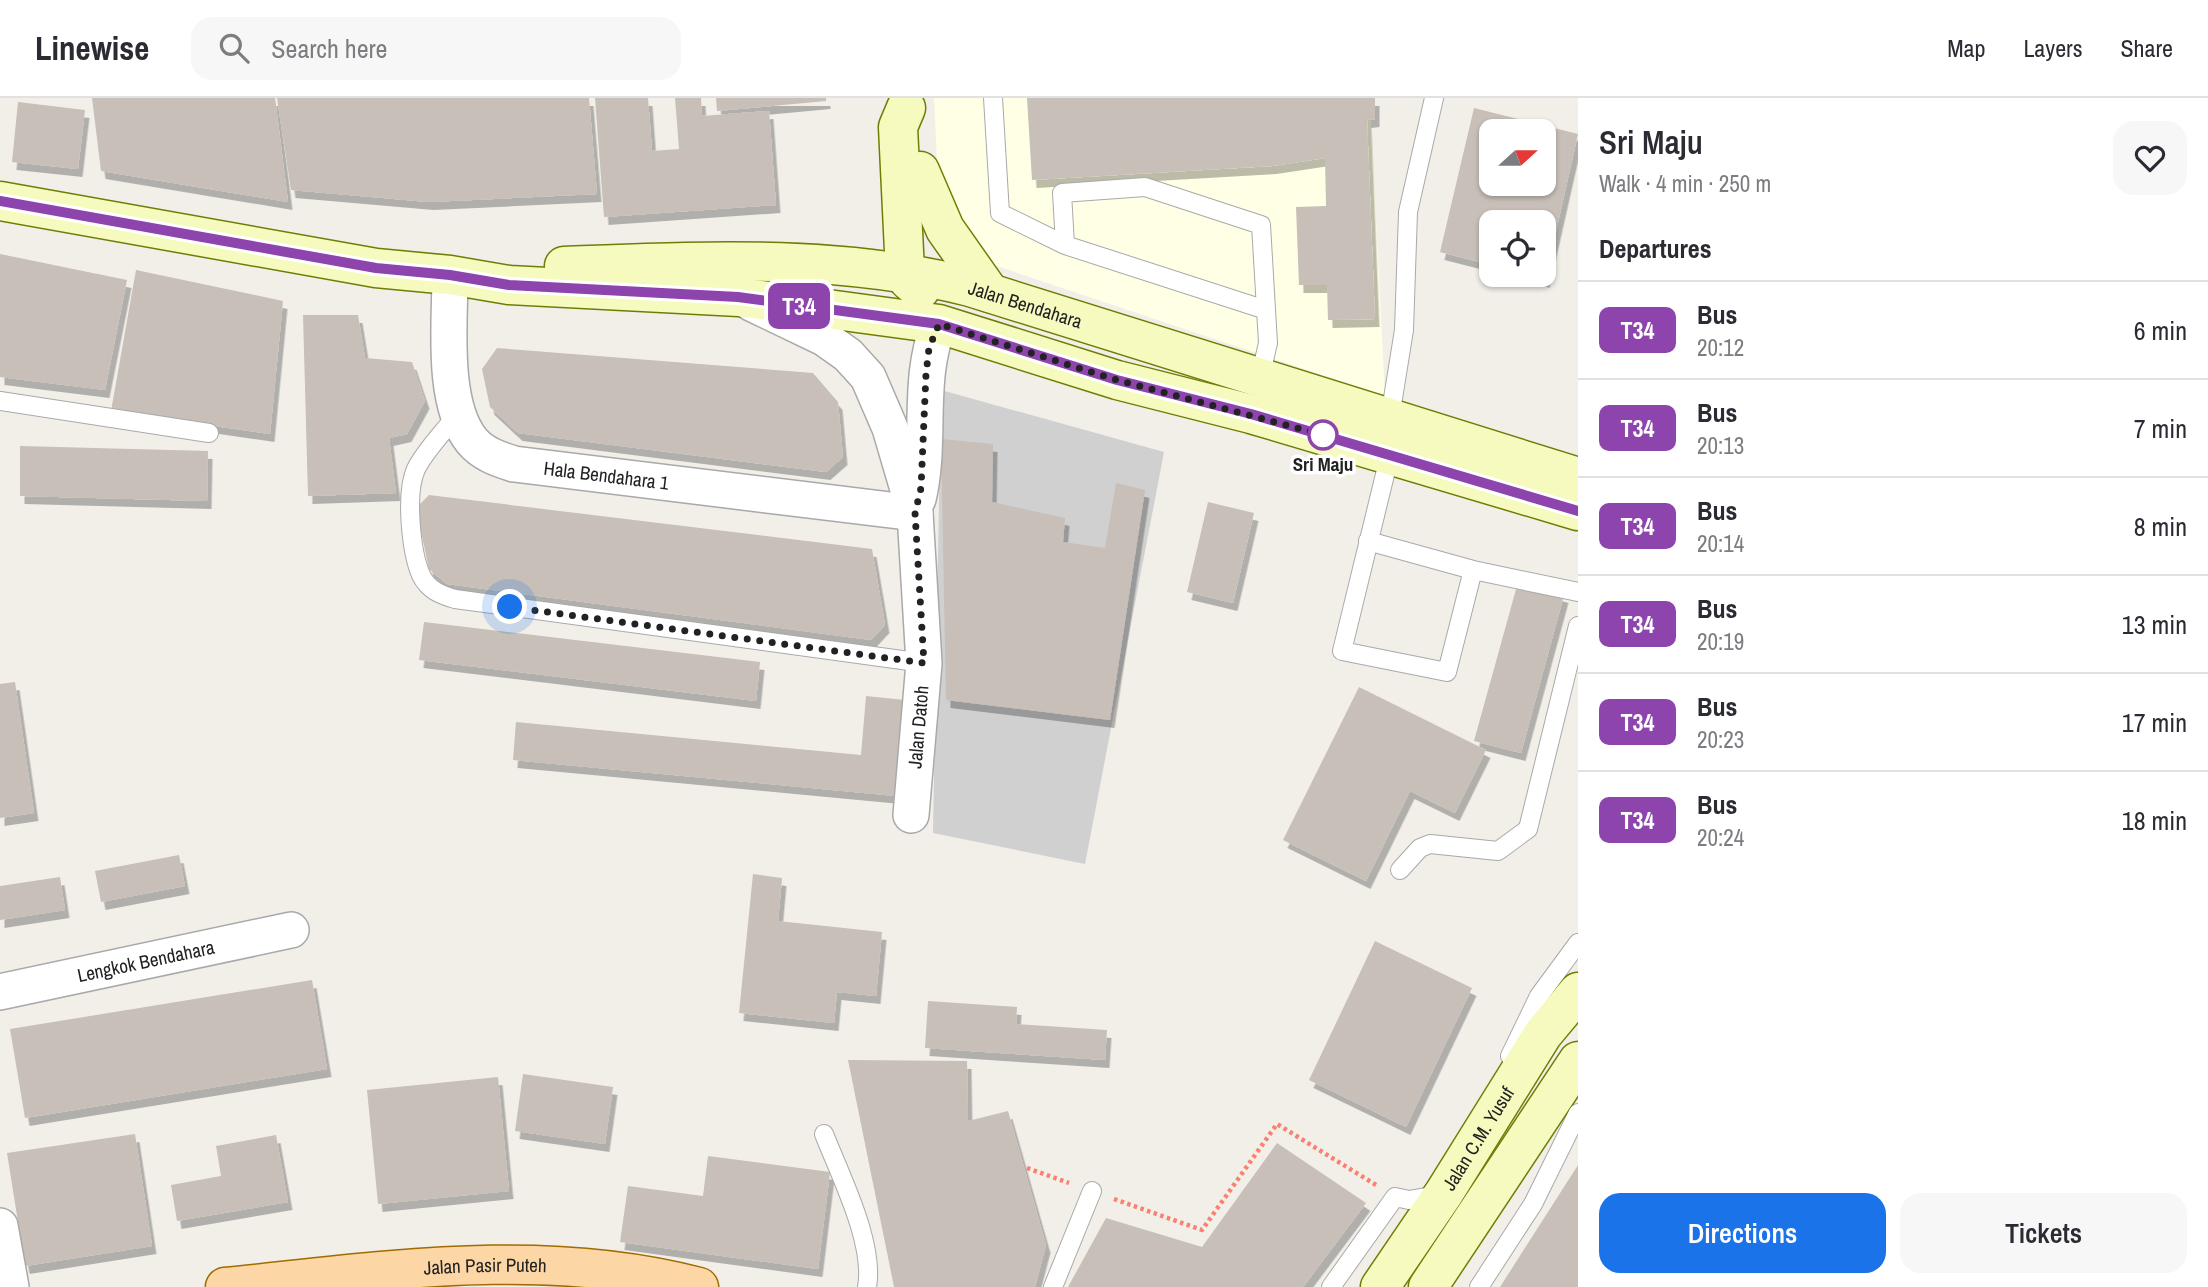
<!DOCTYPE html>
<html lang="en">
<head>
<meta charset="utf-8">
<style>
	body { margin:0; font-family:"Archivo Narrow",sans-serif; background:#f7f7f7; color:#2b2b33; height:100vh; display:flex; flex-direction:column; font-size:26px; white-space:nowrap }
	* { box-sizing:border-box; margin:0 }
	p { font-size:23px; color:#7c7c81 }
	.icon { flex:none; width:38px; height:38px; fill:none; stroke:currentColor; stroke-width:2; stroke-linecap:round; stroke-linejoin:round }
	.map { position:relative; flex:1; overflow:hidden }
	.panel { display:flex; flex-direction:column; background:#fff; width:630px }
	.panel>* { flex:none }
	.badge { padding:0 14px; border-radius:10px; font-size:24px; line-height:46px }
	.needle { width:46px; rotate:69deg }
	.controls { position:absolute; left:1479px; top:21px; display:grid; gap:14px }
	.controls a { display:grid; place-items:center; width:77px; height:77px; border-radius:14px; background:#fff; box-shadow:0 2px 5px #0004; font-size:35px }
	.you { position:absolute; width:35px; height:35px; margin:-18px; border:5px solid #fff; border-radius:50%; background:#1a73e8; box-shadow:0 0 0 10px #1a73e833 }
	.map>.badge { position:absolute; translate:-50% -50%; box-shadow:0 0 0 4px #fff }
	h2 { padding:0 21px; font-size:26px; line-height:63px }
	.round { display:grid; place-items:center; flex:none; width:74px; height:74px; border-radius:21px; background:#f7f7f7 }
	.summary { display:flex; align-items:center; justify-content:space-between; height:119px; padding:0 21px }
	h1 { font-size:33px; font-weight:600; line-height:52px }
	.cta { display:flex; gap:14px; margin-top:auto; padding:14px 21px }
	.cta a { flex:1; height:80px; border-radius:21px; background:#1a73e8; color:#fff; font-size:28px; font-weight:600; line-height:80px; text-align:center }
	.cta a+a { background:#f7f7f7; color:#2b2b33 }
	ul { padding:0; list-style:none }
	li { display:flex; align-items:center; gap:21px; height:98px; padding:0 21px; border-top:2px solid #e1e1e2 }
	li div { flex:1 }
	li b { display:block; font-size:26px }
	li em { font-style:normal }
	li .badge { min-width:77px; font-weight:700; text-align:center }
	header { display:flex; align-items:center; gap:42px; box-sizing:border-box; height:98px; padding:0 35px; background:#fff; border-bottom:2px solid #e1e1e2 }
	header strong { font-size:33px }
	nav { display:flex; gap:38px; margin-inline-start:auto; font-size:24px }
	.search { width:490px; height:63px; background:#f7f7f7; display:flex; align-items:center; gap:18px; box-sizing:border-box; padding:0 24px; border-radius:21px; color:#7c7c81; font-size:26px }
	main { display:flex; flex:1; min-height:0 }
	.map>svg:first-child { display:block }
</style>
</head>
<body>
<header>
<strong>Linewise</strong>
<div class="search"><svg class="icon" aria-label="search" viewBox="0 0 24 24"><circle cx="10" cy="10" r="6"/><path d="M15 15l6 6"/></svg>Search here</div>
<nav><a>Map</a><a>Layers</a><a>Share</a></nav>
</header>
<main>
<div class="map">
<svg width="1578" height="1189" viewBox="0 0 1578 1189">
	<defs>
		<filter id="shadow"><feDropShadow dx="4.5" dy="8" stdDeviation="0" flood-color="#0004"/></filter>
	</defs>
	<rect width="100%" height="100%" fill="#f2efe9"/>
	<path fill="#ffffe5" d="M934,0H1370L1385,298L991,166L938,85Z"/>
	<path fill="#d0d0d0" d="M941,292L1164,354L1085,766L933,735Z"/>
	<path fill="#c7bfb8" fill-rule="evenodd" filter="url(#shadow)" d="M92,0H275L288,104L101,73Z
		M277,0H589L597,96L429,104L291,92Z
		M595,0H648L652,53L679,51L675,0H701L702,18L769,13L776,107L604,119Z
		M716,0H826V3L717,13Z
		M1027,0H1375V21L1367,22L1375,221L1328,222L1327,187H1299L1296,109L1326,108L1325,60L1272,68L1032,82Z
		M18,4L85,12L78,71L12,64Z
		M1474,10L1578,36L1545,182L1535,178L1544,177V124H1491V167L1440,154ZM1491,33H1544V86H1491Z
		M0,156L127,182L105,292L0,279Z
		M136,172L283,203L270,336L111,313Z
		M303,217H358L365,260L412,264L425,303L407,336L389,340L396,395L308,398Z
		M497,250L813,275L838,304L843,359L826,374L518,335L490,309L482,271Z
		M941,341L993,346L992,404L1065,420L1063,444L1105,450L1116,385L1145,392L1110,622L946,602Z
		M20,348L208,353L207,403L20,398Z
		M429,397L872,451L885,527L871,542L447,486L429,471L416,410Z
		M1208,404L1254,415L1233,505L1187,494Z
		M1518,484L1564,497L1521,655L1474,643Z
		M424,524L760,564L756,603L419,562Z
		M15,584L34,715L0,720V586Z
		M1359,589L1486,652L1455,715L1410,693L1366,783L1283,742Z
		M866,598L905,602L896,698L513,662L516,624L861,657Z
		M179,757L185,788L101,804L95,773Z
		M753,776L782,780L778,823L882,834L876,898L837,894L834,925L739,915Z
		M60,779L65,812L0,822V788Z
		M1375,843L1472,890L1406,1029L1309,982Z
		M312,882L327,971L25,1020L10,931Z
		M928,903L1017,909L1016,926L1107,932L1105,962L925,950Z
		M848,962L967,963L968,1023L1008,1013L1046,1147L1035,1189H894Z
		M523,976L613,989L605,1046L515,1033Z
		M498,979L509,1093L378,1106L367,992Z
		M135,1036L152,1148L25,1168L7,1055Z
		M276,1037L288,1104L177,1123L171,1087L221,1078L216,1048Z
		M1277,1045L1366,1105L1303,1189H1068L1106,1120L1202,1149Z
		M708,1058L830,1074L818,1171L620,1144L628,1088L703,1098Z
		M1578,1067V1189H1500Z"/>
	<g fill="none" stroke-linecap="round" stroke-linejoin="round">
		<g stroke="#a9a9a9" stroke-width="20">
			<path id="lane" d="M993,0L1000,115L1065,147
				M1259,284L1268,245L1261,127L1145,89L1062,95L1065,147L1266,212
				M0,303L209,335
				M458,315C445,333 426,351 416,371C405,395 411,454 421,477C428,492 441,497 455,501L924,565
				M1390,319L1404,232L1408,114L1434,0
				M1368,443L1473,472L1447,574L1342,553L1390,356
				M1473,472L1578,494
				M1400,772L1420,750L1430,746L1498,753L1528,731L1578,528
				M1510,958L1539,898L1578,845
				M824,1036C840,1077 875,1145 867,1189
				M1053,1189L1092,1093
				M1331,1189L1395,1099L1409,1102L1437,1097
				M1479,1189L1533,1106L1578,1015"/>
		</g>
		<g stroke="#a9a9a9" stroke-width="38">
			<g id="street">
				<path id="s1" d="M450,177C450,223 441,305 472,343C483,356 498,361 514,366L915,415"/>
				<path d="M751,205L824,240L848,257L868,279L890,330L915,415L924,565L911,717"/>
				<path d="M918,401C932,343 916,283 939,226"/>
				<path id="s2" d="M0,894L291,832"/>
				<path d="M0,1128L11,1189"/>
			</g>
		</g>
		<g stroke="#707d05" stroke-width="41">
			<g id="secondary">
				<path d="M906,10L898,29L905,174L909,183L920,192"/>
				<path d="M920,73L945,131L990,195"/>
				<path d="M0,103L376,170L450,177L509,187L739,199L939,226L1117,282L1251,316L1578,413"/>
				<path id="s3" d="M564,168C699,163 837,155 970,189L1578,379"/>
				<path id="s4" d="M1380,1189L1444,1095L1543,936L1578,894"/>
				<path d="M1428,1189L1578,963"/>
			</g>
		</g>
		<g stroke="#a06b00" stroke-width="41">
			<g id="primary">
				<path id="s5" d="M225,1189C384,1173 543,1148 699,1189"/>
			</g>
		</g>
		<path stroke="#fa8072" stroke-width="4.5" stroke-dasharray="3.5 3.5" stroke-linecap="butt" d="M1027,1070L1069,1085
			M1114,1101L1202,1132L1277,1026L1376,1087"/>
		<use href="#lane" stroke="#fff" stroke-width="18"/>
		<use href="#street" stroke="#fff" stroke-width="35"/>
		<use href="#secondary" stroke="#f7fabf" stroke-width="38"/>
		<use href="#primary" stroke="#fcd6a4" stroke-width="38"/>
	</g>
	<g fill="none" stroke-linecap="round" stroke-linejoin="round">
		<g stroke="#fff" stroke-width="16">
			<path id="line" d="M0,103L376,170L450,177L509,187L738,199L939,226L1117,282L1251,316L1578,413"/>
		</g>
		<use href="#line" stroke="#8e44ad" stroke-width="10"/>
		<path stroke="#222" stroke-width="7" stroke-dasharray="0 12.6" d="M510,509L924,565L915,415L921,390L926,276L929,250L939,226L1117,282L1323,337"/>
	</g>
	<circle fill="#fff" stroke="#8e44ad" stroke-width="3.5" cx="1323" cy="337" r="14"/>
	<g text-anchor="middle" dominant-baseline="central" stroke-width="7" stroke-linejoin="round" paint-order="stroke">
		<g font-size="19" fill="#222" stroke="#fff">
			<text stroke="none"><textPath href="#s3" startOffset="466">Jalan Bendahara</textPath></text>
			<text stroke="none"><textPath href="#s1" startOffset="312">Hala Bendahara 1</textPath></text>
			<text transform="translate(918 629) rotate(-85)">Jalan Datoh</text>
			<text stroke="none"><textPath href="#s2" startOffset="149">Lengkok Bendahara</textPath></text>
			<text stroke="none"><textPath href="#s4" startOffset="178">Jalan C.M. Yusuf</textPath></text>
			<text stroke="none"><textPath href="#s5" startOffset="261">Jalan Pasir Puteh</textPath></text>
		</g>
		<g font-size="19" font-weight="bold" fill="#222" stroke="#fff">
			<text x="1323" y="366">Sri Maju</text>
		</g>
	</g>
</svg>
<div class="controls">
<a><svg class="needle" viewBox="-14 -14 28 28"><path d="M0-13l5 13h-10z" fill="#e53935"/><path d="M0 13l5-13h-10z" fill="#7c7c81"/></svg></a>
<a><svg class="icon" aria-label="locate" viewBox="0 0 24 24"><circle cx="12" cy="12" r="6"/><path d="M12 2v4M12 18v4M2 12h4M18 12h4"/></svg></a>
</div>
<div class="you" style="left:510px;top:509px"></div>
<b class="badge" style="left:799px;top:208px;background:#8e44ad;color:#fff">T34</b>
</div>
<section class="panel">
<div class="summary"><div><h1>Sri Maju</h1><p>Walk · 4 min · 250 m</p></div><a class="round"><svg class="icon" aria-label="heart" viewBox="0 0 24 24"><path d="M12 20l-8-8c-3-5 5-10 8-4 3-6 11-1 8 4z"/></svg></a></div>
<h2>Departures</h2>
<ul>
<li><span class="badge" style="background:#8e44ad;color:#fff">T34</span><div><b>Bus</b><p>20:12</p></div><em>6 min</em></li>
<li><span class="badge" style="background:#8e44ad;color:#fff">T34</span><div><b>Bus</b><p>20:13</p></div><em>7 min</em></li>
<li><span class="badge" style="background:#8e44ad;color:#fff">T34</span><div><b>Bus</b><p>20:14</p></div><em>8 min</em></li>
<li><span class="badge" style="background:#8e44ad;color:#fff">T34</span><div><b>Bus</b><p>20:19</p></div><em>13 min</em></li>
<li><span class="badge" style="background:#8e44ad;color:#fff">T34</span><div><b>Bus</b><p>20:23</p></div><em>17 min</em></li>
<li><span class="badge" style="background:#8e44ad;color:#fff">T34</span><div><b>Bus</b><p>20:24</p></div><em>18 min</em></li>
</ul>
<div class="cta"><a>Directions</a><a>Tickets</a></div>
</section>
</main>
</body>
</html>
